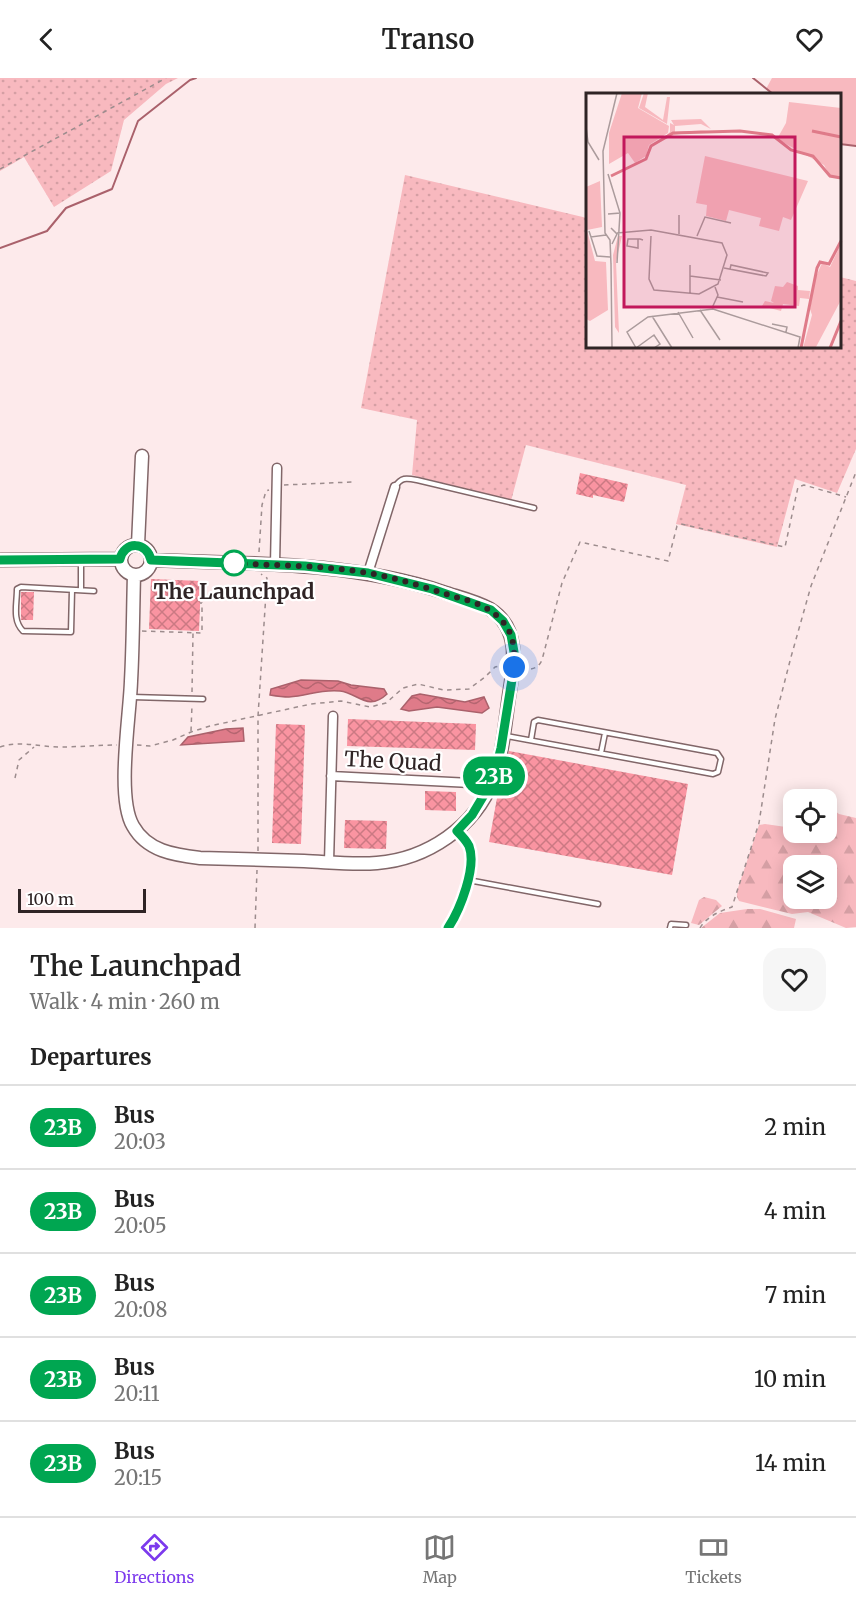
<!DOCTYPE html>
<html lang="en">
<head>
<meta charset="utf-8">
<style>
	body { margin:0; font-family:Merriweather,serif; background:#f6f6f6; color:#222; height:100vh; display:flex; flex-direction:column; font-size:22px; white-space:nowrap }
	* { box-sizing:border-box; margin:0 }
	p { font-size:20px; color:#767676 }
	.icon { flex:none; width:33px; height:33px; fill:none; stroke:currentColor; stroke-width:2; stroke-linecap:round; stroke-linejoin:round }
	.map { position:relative; height:850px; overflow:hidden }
	.side { display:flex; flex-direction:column; background:#fff; flex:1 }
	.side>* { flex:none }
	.badge { padding:0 12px; border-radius:20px; font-size:21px; line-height:39px }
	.fabs { position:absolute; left:783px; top:711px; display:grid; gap:12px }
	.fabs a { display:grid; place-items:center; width:54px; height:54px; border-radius:12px; background:#fff; box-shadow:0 3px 15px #0003; font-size:30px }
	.scale { position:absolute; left:18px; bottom:15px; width:128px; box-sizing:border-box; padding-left:6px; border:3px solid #2f2425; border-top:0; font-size:16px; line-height:21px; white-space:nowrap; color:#2f2425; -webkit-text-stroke:4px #fff; paint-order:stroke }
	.you { position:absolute; width:30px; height:30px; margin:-15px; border:4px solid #fff; border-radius:50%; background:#1a73e8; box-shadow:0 0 0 9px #1a73e833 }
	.map>.badge { position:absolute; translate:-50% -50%; box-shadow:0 0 0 3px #fff }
	h2 { padding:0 30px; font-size:22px; line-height:54px }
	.round { display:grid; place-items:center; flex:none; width:63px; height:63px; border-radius:18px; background:#f6f6f6 }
	.summary { display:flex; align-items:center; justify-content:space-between; height:102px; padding:0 30px }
	h1 { font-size:28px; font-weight:600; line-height:45px }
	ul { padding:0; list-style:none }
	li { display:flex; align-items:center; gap:18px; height:84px; padding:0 30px; border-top:2px solid #e0e0e0 }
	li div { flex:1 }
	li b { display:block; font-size:22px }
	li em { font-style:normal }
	li .badge { min-width:66px; font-weight:700; text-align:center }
	header { display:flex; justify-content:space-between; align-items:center; height:78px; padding:0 30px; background:#fff; font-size:27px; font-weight:600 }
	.tab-bar { display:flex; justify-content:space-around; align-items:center; height:84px; border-top:2px solid #e0e0e0; background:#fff; font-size:16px; color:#767676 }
	.tab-bar a { display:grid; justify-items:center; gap:3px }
	.tab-bar .on { color:#7c3aed }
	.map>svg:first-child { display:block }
</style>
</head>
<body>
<header><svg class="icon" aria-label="back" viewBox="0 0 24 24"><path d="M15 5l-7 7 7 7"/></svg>Transo<svg class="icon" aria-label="heart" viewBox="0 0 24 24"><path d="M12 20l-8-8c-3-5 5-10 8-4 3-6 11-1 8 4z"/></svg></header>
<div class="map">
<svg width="856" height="850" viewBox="0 0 856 850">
	<defs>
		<pattern id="forest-firs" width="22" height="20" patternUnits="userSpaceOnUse" patternTransform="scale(1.5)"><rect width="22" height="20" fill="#f8b9bf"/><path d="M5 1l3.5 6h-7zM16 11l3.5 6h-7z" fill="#d59fa4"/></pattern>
		<pattern id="park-dots" width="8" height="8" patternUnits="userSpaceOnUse" patternTransform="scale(1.5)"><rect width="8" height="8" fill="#f8b9bf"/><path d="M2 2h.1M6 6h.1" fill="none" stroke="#d59fa4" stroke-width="1.8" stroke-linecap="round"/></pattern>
		<pattern id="water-waves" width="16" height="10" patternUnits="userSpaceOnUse" patternTransform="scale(1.5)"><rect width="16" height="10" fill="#df7b89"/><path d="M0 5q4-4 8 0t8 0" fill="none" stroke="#b56570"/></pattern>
		<pattern id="building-cross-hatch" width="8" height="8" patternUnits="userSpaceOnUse" patternTransform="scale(1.5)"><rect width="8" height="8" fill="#fa94a1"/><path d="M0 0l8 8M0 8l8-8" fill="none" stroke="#cb7983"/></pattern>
	</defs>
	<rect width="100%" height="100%" fill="#fdeaeb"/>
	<path fill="#f8b9bf" d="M772,0H856V68L840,65V16H773L766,11Z"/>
	<path fill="url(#forest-firs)" fill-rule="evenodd" d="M827,727L839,736L856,740V849L846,850L808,834L792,836L739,823L737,819V813L759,747L765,746L793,750L794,754H826ZM794,788H826V820H794Z
		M704,819L716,822L722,828L699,847L691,845L699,822Z
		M747,831H760L796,841L794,850H701L720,835Z"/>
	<path fill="url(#park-dots)" d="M0,0H178L166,6L124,42L111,93L54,129L24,79L0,93Z
		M405,97L587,140L588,268H840V199L856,203V371L837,415L795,401L777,469L676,446L686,407L526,367L511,423L412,397L417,342L361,330Z"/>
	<path fill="url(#water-waves)" stroke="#aa616b" stroke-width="1.5" d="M301,602L338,603L351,607L384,611L387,616C368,634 358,615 340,613C319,611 308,618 289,619C283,619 276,618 270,617L271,611Z
		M420,616L465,624L484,619L489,630L482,635L437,629L409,633L401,631L412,618Z
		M243,650L244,663L181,667L188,659L226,651Z"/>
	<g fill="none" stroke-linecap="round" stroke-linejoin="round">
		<path stroke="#aa616b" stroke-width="2" d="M753,0L773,16
			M840,66L856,68
			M0,170L47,153L66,130L112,111L138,43L190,2L196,0"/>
	</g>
	<path fill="url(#building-cross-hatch)" d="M580,395L628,406L624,424L593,417V420L576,416Z
		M151,501L201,503L199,553L149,551Z
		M21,514H34L33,542H21Z
		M348,641L476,646L475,672L347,668Z
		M276,646L305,647L301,766L272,765Z
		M509,673L688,706L672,797L489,764L499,709Z
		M425,713L456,714V733L425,732Z
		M345,742L387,743L386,771L344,770Z"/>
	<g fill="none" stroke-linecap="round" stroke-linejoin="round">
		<g stroke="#816668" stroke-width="7">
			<path id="lane" d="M395,409C401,399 406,400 417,402L534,430
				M81,482V512
				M72,512L71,554L23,553C12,542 17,526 17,511L21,509L94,513
				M132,619L203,621
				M507,658L713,696L718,694L721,681L717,675L538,642L534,644L531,662
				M601,675L605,655
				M468,802L598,826
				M670,850L671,846L686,847"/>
		</g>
		<g stroke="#816668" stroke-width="11">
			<path id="street" d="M275,487L277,390
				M368,495L395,409
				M331,698L471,705L487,714
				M329,784L333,638
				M448,850C460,832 477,789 469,768C466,762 461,757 457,753"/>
		</g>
		<g stroke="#816668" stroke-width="15">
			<path id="secondary" d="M121 482a15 15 0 1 1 30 0a15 15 0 1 1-30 0Z
				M138,467L142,378
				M0,482L120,481
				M134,497C133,532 133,568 131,603C130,638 116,719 133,748C147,773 174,777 200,780C235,781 270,782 304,783C328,784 353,787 377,785C427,781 475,749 493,702C503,676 505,645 509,618C514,587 521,551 490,531C476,523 458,519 443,514C348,483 249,486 151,482"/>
		</g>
		<path stroke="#9c8c8d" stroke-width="1.5" stroke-dasharray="4.5 4.5" stroke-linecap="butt" d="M0,91L166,0
			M284,407L352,404
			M259,474L262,427L266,413L269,412
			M142,553L202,555V525H200
			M522,591C531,592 538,591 542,582L562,505L580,464L668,483L677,448L681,446L785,469L798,409L804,407L846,419
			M192,614L193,555
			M191,653L192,627
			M137,667L150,668L173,662L191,654L210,648L311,626L341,623L370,629L386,625L403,610L418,606L444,612L469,611L485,599L495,589L503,587
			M0,669C20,662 39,669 60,669C79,669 98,667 117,667
			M15,700L19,682L34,669
			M258,773V638L267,500L261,496
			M255,850L257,792
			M700,850C706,839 720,833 732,829L759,745L775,641L791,579L811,508L856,394"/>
		<use href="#lane" stroke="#fff" stroke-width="4"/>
		<use href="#street" stroke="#fff" stroke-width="8"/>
		<use href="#secondary" stroke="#fff" stroke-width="12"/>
	</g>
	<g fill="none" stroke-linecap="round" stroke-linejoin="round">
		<g stroke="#fff" stroke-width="14">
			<path id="line" d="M0,482L120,481C124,463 147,463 151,482L305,488L368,495L432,511L491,532L503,543L511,557L514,574V589L501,670L493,702L472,737L457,753C461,757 466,762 469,768C477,789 460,832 448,850"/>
		</g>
		<use href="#line" stroke="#00a651" stroke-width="9"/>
		<path stroke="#2f2425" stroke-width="6" stroke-dasharray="0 10.8" d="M234,485C279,488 323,487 368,495C396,500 425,509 452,518C470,523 488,527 501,542C514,554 515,573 514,589"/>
	</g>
	<circle fill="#fff" stroke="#00a651" stroke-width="3" cx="234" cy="485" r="12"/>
	<g text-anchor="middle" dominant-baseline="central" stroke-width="4.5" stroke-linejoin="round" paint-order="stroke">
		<g font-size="21" font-weight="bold" fill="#2f2425" stroke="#fff">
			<text x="234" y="513">The Launchpad</text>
		</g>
		<g font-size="21" fill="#2f2425" stroke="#fff">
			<text transform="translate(393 683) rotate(3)">The Quad</text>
		</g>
	</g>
	<g transform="translate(586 15)">
		<rect width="255" height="255" fill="#fdeaeb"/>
		<path d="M203,9L255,15V85L244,83L238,72L191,46L200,30ZM14,88L16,134L1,137L9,168L20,169L22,217L4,228L0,226V94ZM255,151V207L230,254L217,255L226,222L224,216L229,186L236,170L244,174Z" fill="#f8b9bf"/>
		<path d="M58,0H62L59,14L77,27L81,4H84L81,31L53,15ZM115,26L125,36L115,31L89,33V39L122,37L88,42L72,50L84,39V30L88,32L85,27ZM32,143H36L30,169L33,240L29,234L27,162ZM201,189L212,193V197L224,198L223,206L214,205L213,213L197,211L195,218L176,213L179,208L188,210L185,208L189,193L197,194Z" fill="#f8b9bf"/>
		<path d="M36,0H56L52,15L83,33L82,40L63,52L60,63L49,70L42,60L23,71V40ZM119,63L222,88L205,127L197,124L193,138L173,133L175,125L143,117L140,128L120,123L121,112L110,110Z" fill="#f8b9bf"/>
		<path fill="none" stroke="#df7b89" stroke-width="3" d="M226,38L255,44M25,83L60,66L65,53L87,40L154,38L186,42L205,57L227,63L244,83L255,85M215,255L231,175L234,169L243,171L255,148M244,255L255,228"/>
		<path fill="none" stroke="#ab9b9c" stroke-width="1.5" d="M0,34L2,49L13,67M22,121L34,120L22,81M25,135L31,141L26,151M3,138L5,144L20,142M31,140L65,137L136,150L141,162L132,191L113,201L68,197L63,186L65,143M93,141V122M111,143L119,124L145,130M5,144L11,163L24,164M52,146V155L41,153L42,146H54L57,147M25,170L26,255M31,170L34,120M25,171L24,147L19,140L17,58L31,0M138,175L180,183L182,180L145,172L144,176M104,183L135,187M104,201V172M131,204L157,209M126,215L132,202L129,194M114,217L134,247M92,219L107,245M66,223L86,255M186,231L201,234L200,239M50,255L41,239L62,224L127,216L214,244L212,255M50,255L68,242L74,251L68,255"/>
		<path fill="#c2185b" fill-opacity="0.15" stroke="#c2185b" stroke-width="3" d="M38,44H209V214H38Z"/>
		<rect width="255" height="255" fill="none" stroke="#2f2425" stroke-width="3"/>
	</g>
</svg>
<div class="fabs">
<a><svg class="icon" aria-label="locate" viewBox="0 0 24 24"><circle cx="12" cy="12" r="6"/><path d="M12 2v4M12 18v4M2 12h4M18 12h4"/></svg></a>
<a><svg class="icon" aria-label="layers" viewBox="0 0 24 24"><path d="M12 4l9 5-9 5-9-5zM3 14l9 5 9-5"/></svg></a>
</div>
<div class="scale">100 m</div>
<div class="you" style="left:514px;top:589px"></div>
<b class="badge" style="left:494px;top:698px;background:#00a651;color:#fff">23B</b>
</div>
<section class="side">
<div class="summary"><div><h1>The Launchpad</h1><p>Walk · 4 min · 260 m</p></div><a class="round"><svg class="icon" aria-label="heart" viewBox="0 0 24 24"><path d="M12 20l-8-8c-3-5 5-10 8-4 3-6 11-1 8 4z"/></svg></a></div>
<h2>Departures</h2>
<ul>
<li><span class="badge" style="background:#00a651;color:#fff">23B</span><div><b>Bus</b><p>20:03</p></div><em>2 min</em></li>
<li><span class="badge" style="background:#00a651;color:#fff">23B</span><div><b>Bus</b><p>20:05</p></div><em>4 min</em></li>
<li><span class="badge" style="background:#00a651;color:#fff">23B</span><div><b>Bus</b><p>20:08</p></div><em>7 min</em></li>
<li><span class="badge" style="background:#00a651;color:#fff">23B</span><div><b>Bus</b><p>20:11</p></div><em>10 min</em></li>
<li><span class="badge" style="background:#00a651;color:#fff">23B</span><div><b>Bus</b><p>20:15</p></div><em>14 min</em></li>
</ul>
</section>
<nav class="tab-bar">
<a class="on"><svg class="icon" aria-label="directions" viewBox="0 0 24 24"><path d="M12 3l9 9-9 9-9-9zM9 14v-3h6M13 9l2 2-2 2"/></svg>Directions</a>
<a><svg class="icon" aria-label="map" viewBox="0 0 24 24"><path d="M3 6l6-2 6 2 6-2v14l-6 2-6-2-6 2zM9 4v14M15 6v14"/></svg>Map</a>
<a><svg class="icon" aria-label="tickets" viewBox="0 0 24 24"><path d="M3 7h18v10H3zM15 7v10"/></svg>Tickets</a>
</nav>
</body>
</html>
